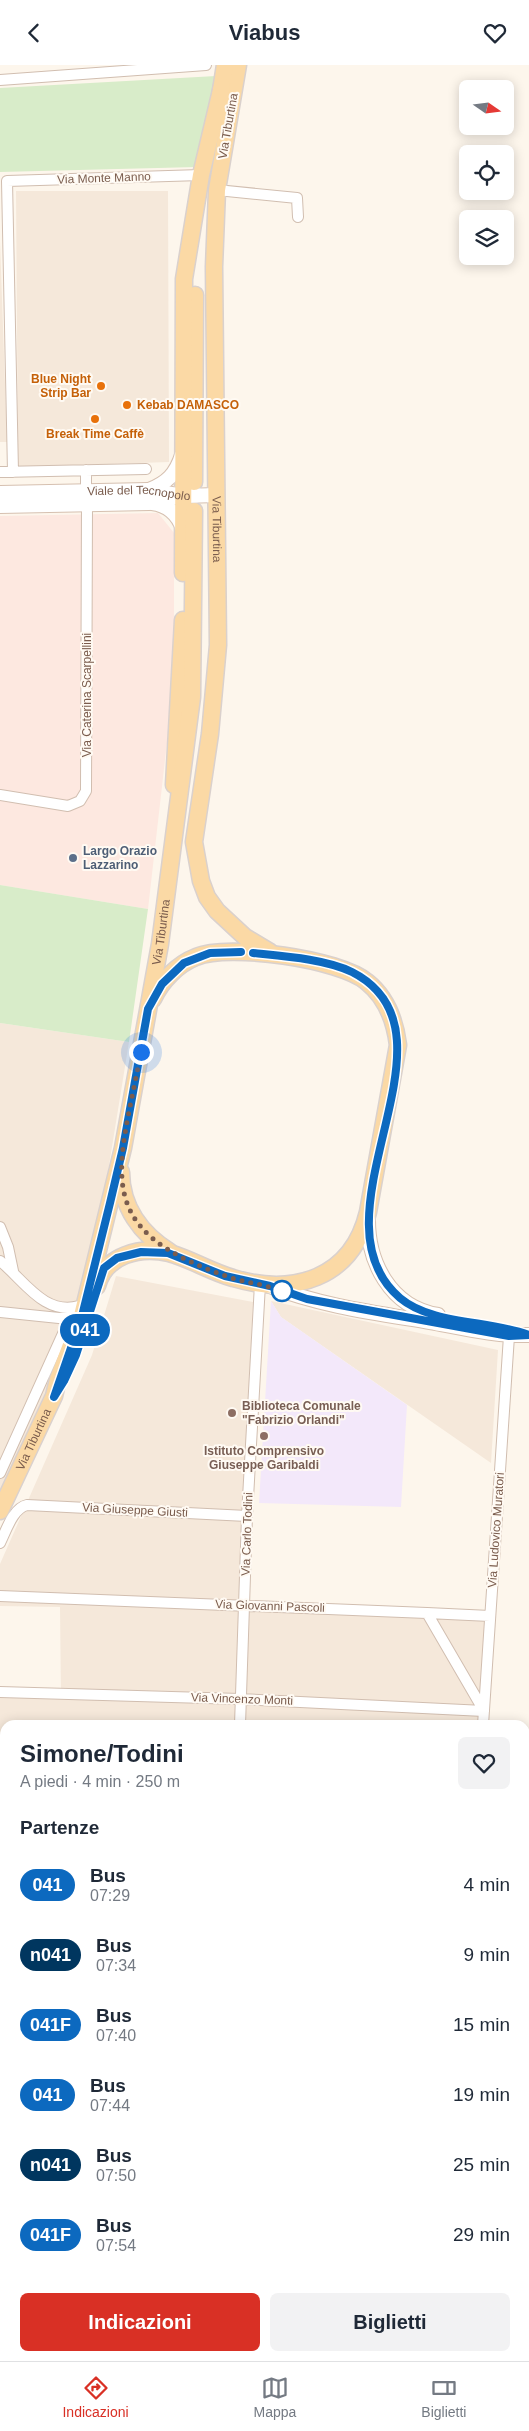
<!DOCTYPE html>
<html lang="it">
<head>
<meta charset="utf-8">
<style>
	body { margin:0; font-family:Arial,sans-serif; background:#f2f2f3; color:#1f2937; height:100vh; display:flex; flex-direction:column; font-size:19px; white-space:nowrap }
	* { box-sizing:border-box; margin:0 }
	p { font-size:16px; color:#747a83 }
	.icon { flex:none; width:28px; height:28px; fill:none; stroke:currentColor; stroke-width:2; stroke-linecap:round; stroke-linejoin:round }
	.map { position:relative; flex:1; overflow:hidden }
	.details { position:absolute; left:0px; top:1655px; width:530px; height:641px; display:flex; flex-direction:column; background:#fff; border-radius:15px 15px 0 0; box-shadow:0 2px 12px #0003 }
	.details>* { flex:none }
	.badge { padding:0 10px; border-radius:16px; font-size:18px; line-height:32px }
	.needle { width:32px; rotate:104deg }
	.buttons { position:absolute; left:459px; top:15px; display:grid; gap:10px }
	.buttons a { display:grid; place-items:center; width:55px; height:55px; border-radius:8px; background:#fff; box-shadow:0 2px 12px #0003; font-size:25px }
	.you { position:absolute; width:25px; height:25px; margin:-12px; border:4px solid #fff; border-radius:50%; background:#1a73e8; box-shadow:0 0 0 8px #1a73e833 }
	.map>.badge { position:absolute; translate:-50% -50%; box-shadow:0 0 0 2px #fff }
	h2 { padding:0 20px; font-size:19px; line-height:45px }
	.round { display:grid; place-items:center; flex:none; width:52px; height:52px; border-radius:8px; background:#f2f2f3 }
	.headline { display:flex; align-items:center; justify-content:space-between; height:85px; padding:0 20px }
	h1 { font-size:24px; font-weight:600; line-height:38px }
	.action { display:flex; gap:10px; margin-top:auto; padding:10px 20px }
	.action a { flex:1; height:58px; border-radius:8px; background:#d93025; color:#fff; font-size:20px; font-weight:600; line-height:58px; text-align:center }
	.action a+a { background:#f2f2f3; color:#1f2937 }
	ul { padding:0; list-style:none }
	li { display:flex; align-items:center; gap:15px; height:70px; padding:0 20px }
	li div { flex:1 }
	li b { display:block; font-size:19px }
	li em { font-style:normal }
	li .badge { min-width:55px; font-weight:700; text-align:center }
	header { display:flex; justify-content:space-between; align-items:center; height:65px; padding:0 20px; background:#fff; font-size:22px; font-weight:600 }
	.tab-bar { display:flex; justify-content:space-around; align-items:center; height:70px; border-top:1px solid #e0e1e3; background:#fff; font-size:14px; color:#747a83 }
	.tab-bar a { display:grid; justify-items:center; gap:2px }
	.tab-bar .on { color:#d93025 }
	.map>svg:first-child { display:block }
</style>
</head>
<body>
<header><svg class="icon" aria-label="back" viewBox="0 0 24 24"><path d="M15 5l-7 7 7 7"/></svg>Viabus<svg class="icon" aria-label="heart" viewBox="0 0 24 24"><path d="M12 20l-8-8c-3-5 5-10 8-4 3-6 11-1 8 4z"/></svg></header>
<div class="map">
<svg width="529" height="2296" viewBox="0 0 529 2296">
	<rect width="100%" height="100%" fill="#fdf6ec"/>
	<path fill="#f5e8da" d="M16,126H168L169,397L18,402Z
		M0,176L7,377H0Z
		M0,958L129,977L104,1131L73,1267L0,1427Z
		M116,1211L253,1237L238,1546L486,1553L478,1660H5V1997L0,1996V1633H61L60,1542L0,1541V1499L92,1290Z
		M271,1236L498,1285L491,1398L281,1252Z
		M0,2208H5V2291H434V2295L2,2296Z"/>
	<path fill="#fde8e0" d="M158,448L174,468V616L148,844L0,820V451Z"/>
	<path fill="#f3e8fa" d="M271,1236L281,1252L407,1340L401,1442L259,1438Z"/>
	<path fill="#d8ecc9" d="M216,11L197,102L0,107V23Z
		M0,820L148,844L129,977L0,958Z"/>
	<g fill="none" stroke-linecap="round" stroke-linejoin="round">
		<g stroke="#d1beb0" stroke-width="12">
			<path id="street" d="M0,15L206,0
				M217,125L297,133L298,152
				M86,405V426
				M0,407L146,404
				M13,407L7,116L201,110
				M0,730L68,741L80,736L86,726L87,439
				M0,1162L8,1182L13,1206
				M0,1196C24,1215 44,1251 79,1241
				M0,1247L59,1253L76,1252
				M0,1408L75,1242
				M0,1478C6,1466 13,1443 27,1440L247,1451
				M0,1531L427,1548L484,1646
				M427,1548L490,1551
				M0,1627L240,1634L484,1646
				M240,1660L247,1451L260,1219
				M483,1660L509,1271
				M0,1724H5
				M0,1818H5
				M0,1912L5,1913
				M0,2014H5
				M0,2085L4,2114L0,2152
				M0,2203H5
				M525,2289L529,2288
				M218,2296V2291
				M440,2296V2291
				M500,2296L516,2291"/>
		</g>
		<g stroke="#d6c0b0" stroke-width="16">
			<g id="secondary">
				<path d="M149,425C167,418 176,409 182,390"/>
				<path id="s1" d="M0,428L148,425L183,431L217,430"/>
				<path d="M152,438C168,440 178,449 183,464"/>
				<path d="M0,441L149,438L177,432"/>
				<path d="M368,1151C367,1197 390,1242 438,1250"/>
				<path d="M270,1221C321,1241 376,1248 430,1257C463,1263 496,1271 529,1270"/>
			</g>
		</g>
		<g stroke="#dad1cd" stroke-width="19">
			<g id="primary">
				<path id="s2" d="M238,0L217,125L214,202L218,580L210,669L194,777L201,816L207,832L217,846L245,872L270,887"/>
				<path d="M220,32L225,0"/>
				<path d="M194,417L195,230"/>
				<path d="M183,508L184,214L201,110L222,21"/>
				<path d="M174,720L183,555"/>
				<path d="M121,1107C121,1142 141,1169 170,1187"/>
				<path d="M97,1221C105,1190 140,1181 169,1188C191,1194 211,1207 233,1213C293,1231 352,1214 368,1147L398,980C395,956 387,933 367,917C340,894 229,878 196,892C178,899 161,916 153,934"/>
				<path id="s3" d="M0,1446L54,1331L58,1314L82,1251L123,1083L160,879L192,632L194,446"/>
			</g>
		</g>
		<use href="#street" stroke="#fff" stroke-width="10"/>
		<use href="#secondary" stroke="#fff" stroke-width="14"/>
		<use href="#primary" stroke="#fbd9a5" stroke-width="16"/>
	</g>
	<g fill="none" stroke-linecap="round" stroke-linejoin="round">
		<g stroke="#fff" stroke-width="11">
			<path id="line" d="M241,887L210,888L184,898L162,919L148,944L123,1083L110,1138L82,1251L54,1332L64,1316L76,1290L104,1203L117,1193L141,1187L168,1188L225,1211L270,1221L307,1234L509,1271L529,1270C490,1255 432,1260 400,1233C304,1151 472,968 352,907C326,894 282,891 253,888"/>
		</g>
		<use href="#line" stroke="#0c69bf" stroke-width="8"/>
		<path stroke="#7a5c4d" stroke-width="5" stroke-dasharray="0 9" d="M141,987C119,1105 88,1163 226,1211C245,1218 265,1219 285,1227L282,1226"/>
	</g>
	<g fill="#e8710a" stroke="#fffaf3" stroke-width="2">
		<circle cx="101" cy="321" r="5"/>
		<circle cx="127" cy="340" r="5"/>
		<circle cx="95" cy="354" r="5"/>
	</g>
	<circle fill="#5c6f8a" stroke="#fffaf3" stroke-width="2" cx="73" cy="793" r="5"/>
	<circle fill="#fff" stroke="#0c69bf" stroke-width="2.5" cx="282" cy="1226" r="10"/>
	<g fill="#8d6e63" stroke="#fffaf3" stroke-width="2">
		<circle cx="232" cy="1348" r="5"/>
		<circle cx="264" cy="1371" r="5"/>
	</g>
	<g text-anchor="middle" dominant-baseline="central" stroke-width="4" stroke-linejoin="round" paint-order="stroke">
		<g font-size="12" fill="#7a5c4d" stroke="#fffaf3">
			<text transform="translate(228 61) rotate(-80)">Via Tiburtina</text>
			<text transform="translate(104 113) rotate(-2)">Via Monte Manno</text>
			<text stroke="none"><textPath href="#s1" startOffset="139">Viale del Tecnopolo</textPath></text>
			<text stroke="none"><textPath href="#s2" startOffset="466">Via Tiburtina</textPath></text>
			<text transform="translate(87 630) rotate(-90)">Via Caterina Scarpellini</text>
			<text stroke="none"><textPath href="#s3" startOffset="604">Via Tiburtina</textPath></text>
			<text stroke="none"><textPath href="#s3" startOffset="79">Via Tiburtina</textPath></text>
			<text transform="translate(135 1445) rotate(3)">Via Giuseppe Giusti</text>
			<text transform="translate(496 1465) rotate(-86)">Via Ludovico Muratori</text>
			<text transform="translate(247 1469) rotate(-88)">Via Carlo Todini</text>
			<text transform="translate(270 1541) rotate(2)">Via Giovanni Pascoli</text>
			<text transform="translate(242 1634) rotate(2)">Via Vincenzo Monti</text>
		</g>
		<g font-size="12" font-weight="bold" fill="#c56008" stroke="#fffaf3" text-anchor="end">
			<text x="91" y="314">Blue Night<tspan x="91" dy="14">Strip Bar</tspan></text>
			<text x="137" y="340" text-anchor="start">Kebab DAMASCO</text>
			<text x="95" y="369" text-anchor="middle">Break Time Caffè</text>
		</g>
		<g font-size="12" font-weight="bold" fill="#4e5e75" stroke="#fffaf3" text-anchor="start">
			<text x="83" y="786">Largo Orazio<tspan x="83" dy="14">Lazzarino</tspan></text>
		</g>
		<g font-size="12" font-weight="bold" fill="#785e54" stroke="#fffaf3" text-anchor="start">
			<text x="242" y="1341">Biblioteca Comunale<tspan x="242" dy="14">"Fabrizio Orlandi"</tspan></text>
			<text x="264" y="1386" text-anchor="middle">Istituto Comprensivo<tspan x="264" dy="14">Giuseppe Garibaldi</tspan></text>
		</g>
	</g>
</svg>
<div class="buttons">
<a><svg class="needle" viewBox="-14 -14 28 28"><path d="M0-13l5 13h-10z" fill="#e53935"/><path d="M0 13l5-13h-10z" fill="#747a83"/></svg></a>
<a><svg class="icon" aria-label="locate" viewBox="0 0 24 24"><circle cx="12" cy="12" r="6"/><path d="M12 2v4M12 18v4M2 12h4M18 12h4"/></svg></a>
<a><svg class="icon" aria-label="layers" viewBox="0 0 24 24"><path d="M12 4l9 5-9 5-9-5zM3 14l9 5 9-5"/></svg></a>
</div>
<div class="you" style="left:141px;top:987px"></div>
<b class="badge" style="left:85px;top:1265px;background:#0c69bf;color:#fff">041</b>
<section class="details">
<div class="headline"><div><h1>Simone/Todini</h1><p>A piedi · 4 min · 250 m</p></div><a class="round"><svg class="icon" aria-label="heart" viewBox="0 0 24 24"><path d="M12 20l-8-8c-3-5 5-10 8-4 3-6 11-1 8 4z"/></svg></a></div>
<h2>Partenze</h2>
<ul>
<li><span class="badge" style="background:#0c69bf;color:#fff">041</span><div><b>Bus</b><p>07:29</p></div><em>4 min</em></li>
<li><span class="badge" style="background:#00365f;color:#fff">n041</span><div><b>Bus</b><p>07:34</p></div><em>9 min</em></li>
<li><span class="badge" style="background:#0c69bf;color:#fff">041F</span><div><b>Bus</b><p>07:40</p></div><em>15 min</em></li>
<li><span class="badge" style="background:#0c69bf;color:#fff">041</span><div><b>Bus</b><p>07:44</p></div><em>19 min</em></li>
<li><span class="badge" style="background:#00365f;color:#fff">n041</span><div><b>Bus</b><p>07:50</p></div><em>25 min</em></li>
<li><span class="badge" style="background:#0c69bf;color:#fff">041F</span><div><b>Bus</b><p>07:54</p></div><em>29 min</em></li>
</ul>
<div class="action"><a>Indicazioni</a><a>Biglietti</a></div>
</section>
</div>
<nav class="tab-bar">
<a class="on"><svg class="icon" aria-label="directions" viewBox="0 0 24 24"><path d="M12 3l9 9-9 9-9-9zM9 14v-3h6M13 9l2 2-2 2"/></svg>Indicazioni</a>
<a><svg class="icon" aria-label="map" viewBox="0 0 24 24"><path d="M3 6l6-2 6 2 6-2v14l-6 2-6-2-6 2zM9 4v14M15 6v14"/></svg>Mappa</a>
<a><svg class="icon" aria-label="tickets" viewBox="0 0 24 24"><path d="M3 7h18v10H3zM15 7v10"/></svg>Biglietti</a>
</nav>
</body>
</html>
